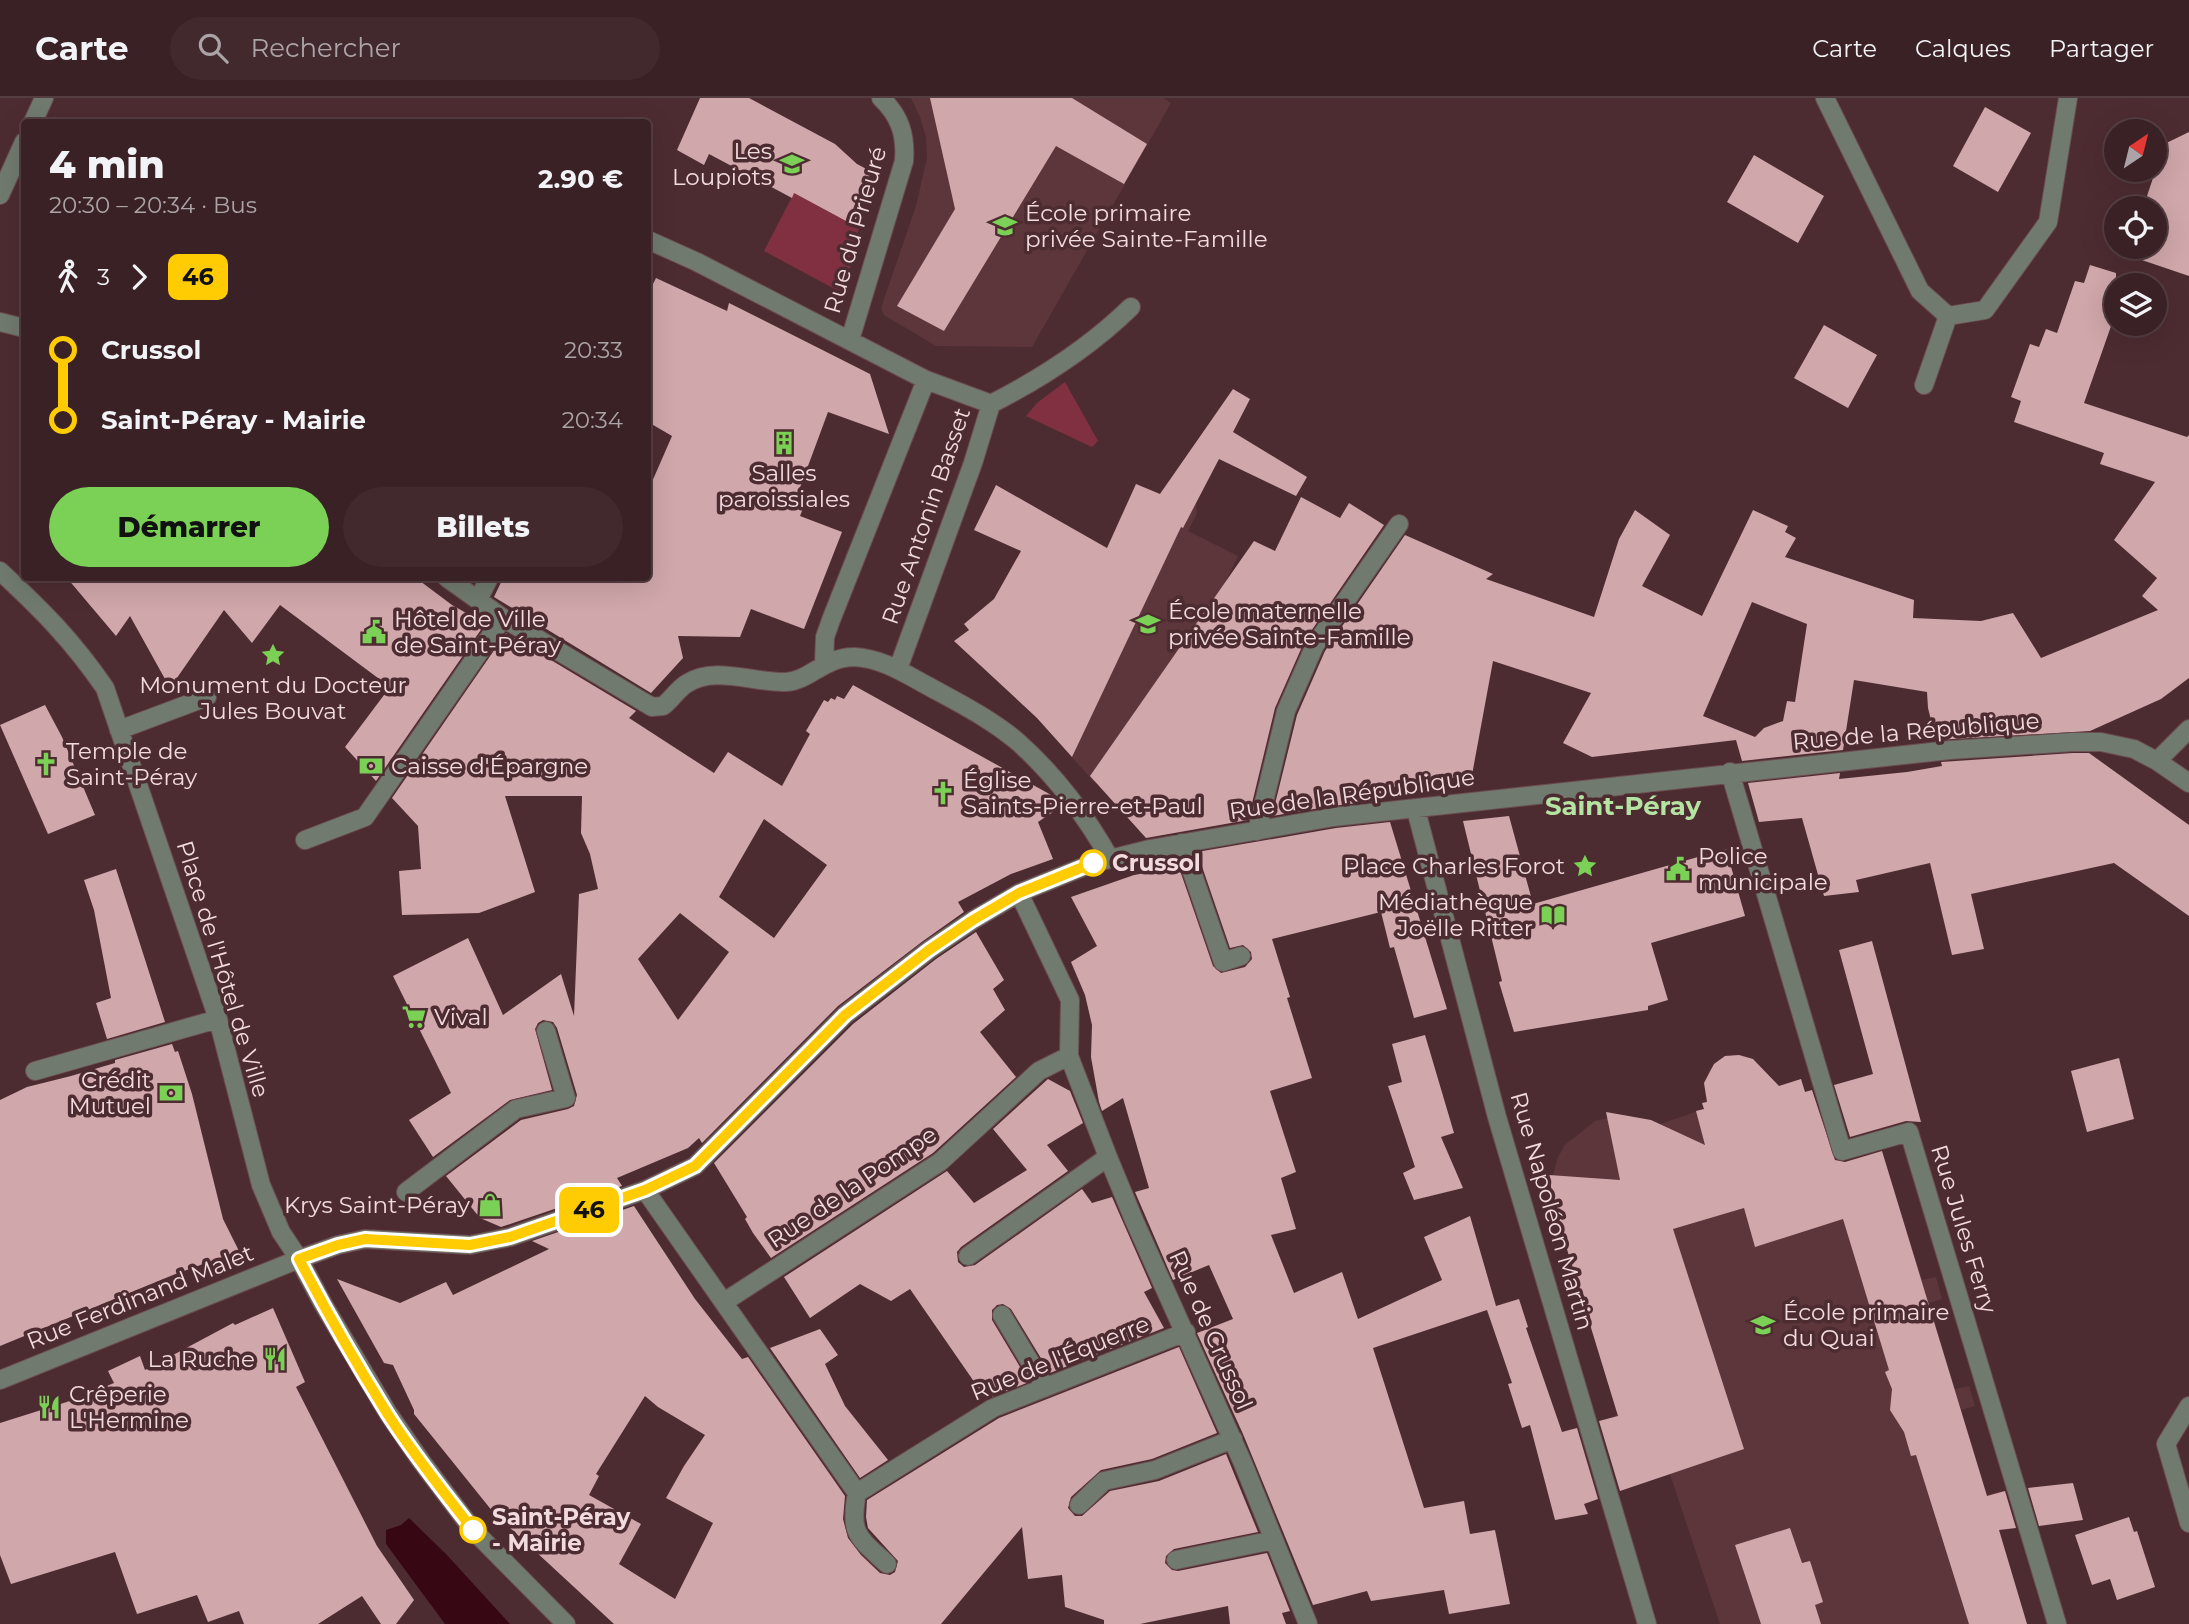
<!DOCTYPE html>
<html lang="fr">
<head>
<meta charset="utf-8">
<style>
	body { margin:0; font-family:Montserrat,sans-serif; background:#41292d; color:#f1f3f6; height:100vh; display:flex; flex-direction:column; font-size:26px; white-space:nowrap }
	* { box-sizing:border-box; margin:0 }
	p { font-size:23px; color:#aba3a7 }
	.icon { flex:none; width:38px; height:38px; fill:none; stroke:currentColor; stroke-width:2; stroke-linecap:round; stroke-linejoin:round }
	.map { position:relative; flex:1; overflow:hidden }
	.side { position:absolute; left:21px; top:21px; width:630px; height:462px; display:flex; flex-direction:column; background:#3a2125; border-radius:7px; box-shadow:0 7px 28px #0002,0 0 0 2px #543e42 }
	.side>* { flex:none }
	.badge { padding:0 14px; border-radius:10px; font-size:24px; line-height:46px }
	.needle { width:46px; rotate:35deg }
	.fabs { position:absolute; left:2104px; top:21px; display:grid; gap:14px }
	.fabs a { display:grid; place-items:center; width:63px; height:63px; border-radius:50%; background:#3a2125; box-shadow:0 7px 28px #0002,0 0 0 2px #543e42; font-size:35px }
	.map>.badge { position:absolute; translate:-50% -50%; box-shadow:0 0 0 4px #fff }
	.legs { display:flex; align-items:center; gap:10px; height:77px; padding:0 28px; font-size:23px }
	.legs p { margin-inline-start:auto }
	.head { display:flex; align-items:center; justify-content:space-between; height:119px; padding:0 28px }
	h1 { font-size:38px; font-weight:800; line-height:52px }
	.action { display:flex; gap:14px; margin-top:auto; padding:14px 28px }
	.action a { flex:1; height:80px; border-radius:42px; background:#7bd156; color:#111; font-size:28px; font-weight:800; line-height:80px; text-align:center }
	.action a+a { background:#41292d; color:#f1f3f6 }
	ul { padding:0 28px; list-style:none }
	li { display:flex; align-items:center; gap:24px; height:70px; font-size:26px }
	li i { display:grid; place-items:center; width:10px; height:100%; margin:0 9px; background:currentColor }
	li i::after { content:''; width:18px; height:18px; margin:-9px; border:5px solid; border-radius:50%; background:#3a2125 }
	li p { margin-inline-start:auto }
	li:first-child i { background:linear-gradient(#0000 50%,currentColor 0) }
	li:last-child i { background:linear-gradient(currentColor 50%,#0000 0) }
	header { display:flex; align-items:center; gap:42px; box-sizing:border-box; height:98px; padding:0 35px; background:#3a2125; border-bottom:2px solid #543e42 }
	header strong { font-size:33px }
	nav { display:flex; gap:38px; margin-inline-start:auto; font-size:24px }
	.search { width:490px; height:63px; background:#41292d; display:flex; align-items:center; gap:18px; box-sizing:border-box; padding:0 24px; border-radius:38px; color:#aba3a7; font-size:26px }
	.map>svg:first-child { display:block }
</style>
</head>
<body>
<header>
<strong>Carte</strong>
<div class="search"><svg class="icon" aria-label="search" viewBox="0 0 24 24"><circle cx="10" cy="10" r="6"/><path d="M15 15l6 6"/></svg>Rechercher</div>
<nav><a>Carte</a><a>Calques</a><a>Partager</a></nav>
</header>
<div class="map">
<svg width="2189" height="1526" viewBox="0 0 2189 1526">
	<rect width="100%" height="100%" fill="#4d2c31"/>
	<path fill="#5d363c" d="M911,0H1163L1171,5L1032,249L936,248L884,217L881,210L916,108L927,60L926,39L920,19Z
		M1170,382L1195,395L1197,415L1188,433L1238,458L1155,626L1095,685L1037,620L1078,580L1136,386L1159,396Z
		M1739,957L1753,961L1769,991L1801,981L1827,1072L1878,1075L1888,1072L1922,1182L1936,1179L1942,1201L1929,1205L1955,1291L1969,1288L1975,1308L1961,1312L1987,1397L2002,1393L2008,1414L1995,1418L2027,1526H1720L1670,1376L1628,1390L1606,1321L1618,1317L1555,1112L1551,1090L1553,1077L1558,1059L1565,1047L1595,1023L1622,1017L1660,1026L1704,1011L1702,1005L1708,1003L1704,985L1710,971L1725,958Z"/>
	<path fill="#813041" d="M794,95L859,130L844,196L764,153Z
		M1065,284L1098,343L1092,349L1026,318L1037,305Z"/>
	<path fill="#370714" d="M409,1420L447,1457L510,1526H445L386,1446V1432L401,1427Z"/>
	<path fill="#d0a7ab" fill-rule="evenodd" d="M700,0H749L835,46L857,66L872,74L864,86L866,92L859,130L794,95L792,100L709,56L704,67L677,52Z
		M930,0H1072L1147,46L1124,86L1056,48L944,233L897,208L955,111Z
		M1985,9L2031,35L1998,94L1953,68Z
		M2189,34V178L2127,157L2130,149H2154V110H2143L2154,77V51Z
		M1754,57L1824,98L1798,145L1727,104Z
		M2090,167L2116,175V214L2084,305L2187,339L2189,337V580L2161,601L2090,633L1936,642L1928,610L1927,594L1854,582L1843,652L1742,663L1736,642L1592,659L1563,645L1591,595L1493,563L1472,677L1380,691L1384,702L1332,708L1272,718L1297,617L1325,553L1405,437L1493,476L1486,481L1594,519L1619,441L1635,412L1670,437L1642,488L1702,518L1753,412L1788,428L1785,434L1796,440L1785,459L1914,502L1913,520L1981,523L2013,515L2041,560L2158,512L2142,498L2157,480L2114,442L2155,384L2100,366L2104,355L2014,324L2021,303L2011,299L2030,246L2039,249L2046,231L2057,235L2075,183L2084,185ZM1752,504L1807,526L1795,604L1787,603L1783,623L1764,630L1755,639L1703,618Z
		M656,180L727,213L729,205L870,276L889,336L828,314L798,395L807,400L800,418L842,434L804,531L751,511L740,539L678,538L683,560L651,595L494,499L503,480H648V393L672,338L648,324V196Z
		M1824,227L1877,257L1848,310L1794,280Z
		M1233,291L1250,301L1233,334L1307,379L1296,398L1219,361L1183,430L1181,429L1072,659L1037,620L954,543L969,532L964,526L994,501L1021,453L974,432L996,387L1107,450L1136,386L1160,396Z
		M1301,399L1340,420L1349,405L1384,427L1305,542L1275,610L1248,722L1146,740L1090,678L1254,443L1275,453Z
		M67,480H416L452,507L482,524L484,520L487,523L376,683L345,649L390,589L280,507L252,545L224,512L170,590L130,518L116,538Z
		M506,535L636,613L629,620L714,675L728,654L782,688L810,636L806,633L824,602L828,604L831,600L835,602L837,598L844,601L853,587L1053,698L1062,708L1038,724L1053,761L1011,776L958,804L964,814L923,843L838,908L702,1045L699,1040L688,1050L617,1080L622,1088L501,1129L480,1120L446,1078L521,1022L568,1011L574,1008L577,997L557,930L553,924L543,922L538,925L535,931L552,992L510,1002L433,1059L409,1022L451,995L393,878L468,840L503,917L561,876L574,918L579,796L598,791L590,756L581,735L582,698H505L535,794L479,815L402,817L399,773L421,771L418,728L392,700ZM764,721L827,767L774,840L719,799ZM680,815L729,854L678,922L638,861Z
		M45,607L62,639L95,717L48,736L0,627Z
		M2073,655H2089L2189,727V818L2114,765L1971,796L1984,851L1952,857L1930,765L1856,782L1859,794L1824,798L1802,720L1759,724L1748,685L1840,675L1839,681L1907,674L1942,668L1941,664Z
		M1509,718L1533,806L1726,751L1745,818L1651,845L1668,902L1648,908V912L1514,934L1499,884L1502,883L1463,723Z
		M1390,724L1447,911L1414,920L1394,849L1390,850L1381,814L1272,841L1290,899L1287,900L1312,980L1270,993L1296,1074L1281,1080L1296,1131L1271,1137L1294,1195L1342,1174L1358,1221L1442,1182L1424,1139L1470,1118L1496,1208L1519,1201L1528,1229L1526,1230L1562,1334L1577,1330L1598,1401L1584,1406L1588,1416L1555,1422L1530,1327L1522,1330L1508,1286L1512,1285L1487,1212L1373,1250L1424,1410L1464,1403L1470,1436L1495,1432L1510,1506L1449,1516L1444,1492L1371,1503L1367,1493L1313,1507L1243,1336L1197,1235L1233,1221L1209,1167L1173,1182L1135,1094L1149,1090L1123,1000L1102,1013L1099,1004L1091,959L1092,927L1085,897L1071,864L1097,848L1071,799L1134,777L1174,770L1164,760L1175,758L1213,868L1221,875L1245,869L1252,861L1251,854L1243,847L1230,850L1197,754L1336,730Z
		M116,771L165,924L107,941L96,905L111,900L94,812L84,782Z
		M976,834L1004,882L993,891L1005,912L980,934L1016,979L933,1055L771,1160L753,1135L745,1121L747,1119L714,1065L853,926L936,861Z
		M1872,843L1921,1024L1906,1023L1850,1039L1834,987L1873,976L1839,852Z
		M1425,937L1454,1035L1441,1039L1463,1090L1414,1102L1403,1075L1415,1069L1388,988L1402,984L1392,946Z
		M172,946L175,954L178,953L192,996L223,1121L239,1153L173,1177L0,1248V1002L27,989L71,978L115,965V962Z
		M1739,957L1753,961L1779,988L1801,981L1805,994L1812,992L1835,1062L1845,1064L1882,1053L1987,1398L2005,1393L2016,1430L1999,1432L2027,1526H1969L1916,1357L1911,1358L1904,1334L1890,1312L1892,1291L1885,1274L1889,1272L1843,1121L1755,1149L1744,1110L1673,1131L1744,1351L1620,1393L1599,1323L1618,1318L1555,1112L1549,1077L1620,1082L1606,1014L1651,1022L1705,1047L1696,1013L1704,1011L1702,1005L1707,1004L1704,985L1714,966L1725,958Z
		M2119,960L2134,1021L2087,1034L2071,973Z
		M1048,981L1070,993L1083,1025L1047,1047L1068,1073L961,1149L957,1154L958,1164L964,1169L975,1167L1082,1091L1092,1105L1112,1099L1152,1190L1144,1194L1164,1230L1050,1275L1011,1211L1003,1206L997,1207L992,1212V1222L1029,1284L986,1301L910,1191L891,1203L860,1186L810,1220L784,1179L947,1073L974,1105L1027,1072L993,1031Z
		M634,1108L695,1201L742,1261L748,1259L845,1398L843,1421L848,1440L861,1457L880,1475L890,1477L895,1474L898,1463L868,1430L866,1419L867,1402L999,1320L1179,1249L1217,1335L1152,1361L1101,1372L1071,1399L1068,1410L1075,1418H1082L1110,1393L1159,1383L1226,1356L1258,1434L1174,1451L1166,1458L1165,1465L1172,1472L1178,1473L1267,1455L1290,1513L1282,1515L1286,1526H1230L1228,1508L1140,1526H1104V1522L1065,1509L1062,1477L1028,1481L1022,1429L941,1526H614L493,1414L431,1337L414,1316V1312L393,1267L384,1265L337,1181L400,1205L446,1184L453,1197L549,1151L532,1143ZM645,1298L658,1309L705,1337L684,1368L666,1400L713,1425L675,1501L619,1466L641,1426L589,1397L599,1378L596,1376Z
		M273,1210L305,1284L296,1289L377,1448L414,1502L396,1526H381L362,1498L318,1526H244L239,1513L208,1524L197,1497L137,1516L115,1454L11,1486L0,1457V1325L73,1302L114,1285L108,1273L140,1258L145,1272L233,1225L235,1227Z
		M820,1231L838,1257L825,1266L845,1308L888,1362L860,1380L770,1250Z
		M2073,1385L2083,1422L2039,1428L2028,1390Z
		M2129,1419L2134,1434L2137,1433L2155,1489L2117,1502L2110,1481L2092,1487L2075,1437Z
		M1790,1430L1802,1465L1810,1463L1823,1504L1815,1507L1821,1526H1761L1735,1447Z"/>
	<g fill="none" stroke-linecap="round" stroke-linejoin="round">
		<g stroke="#6b4c50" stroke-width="20">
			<path id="minor" d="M1825,0L1920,193L1948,218L1924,287
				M33,24L44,0
				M0,97L24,44
				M648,142L697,164L926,282L991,306
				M1948,218L1985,212L2048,124L2068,0
				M0,224L24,230
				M850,242L904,63C906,37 900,18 881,0
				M991,306C1042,280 1090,249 1131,209
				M0,473C42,512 72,542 105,590L218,921L261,1087L281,1134L299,1161L323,1206L388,1315L421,1363L473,1432L566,1526
				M447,480L503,520L652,609L663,608C671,602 677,592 686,586C714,567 753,585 785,584C808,584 824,559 854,559C881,560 904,575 928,588C959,605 991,621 1018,644C1054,676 1087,719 1110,761
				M478,502L489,480
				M824,566L825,539L831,522L926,282
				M898,571L973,365L991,306
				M119,632L207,599
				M2157,663L2189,631
				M1730,674L1842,1053L1909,1034L2057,1526
				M1416,712L1497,1019L1647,1526
				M1257,733L1286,613L1315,547L1399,426
				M305,742L365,719L503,520
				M1182,745L1223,864L1241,858
				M1019,795L1070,902L1069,958L1108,1059L1134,1122L1242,1363L1308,1526
				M35,973L218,921
				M645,1092L857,1395L993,1310L1186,1234
				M406,1094L516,1011L566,1000L546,933
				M968,1158L1108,1059
				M724,1204L940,1064L1039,973L1069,958
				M1002,1217L1045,1289
				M0,1282L299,1161L338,1147L365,1141L470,1147L510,1139L645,1092L695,1068L845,917L929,852L973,822L1019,795L1093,765L1110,761L1150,751L1334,719L1950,652L2073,644H2101L2134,651L2157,663L2189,685
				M2189,1308L2166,1346L2189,1425
				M857,1395C849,1436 858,1439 887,1466
				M1079,1407L1104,1383L1155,1372L1233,1341
				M1176,1462L1274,1442"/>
		</g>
		<use href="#minor" stroke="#717a6e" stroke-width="18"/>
	</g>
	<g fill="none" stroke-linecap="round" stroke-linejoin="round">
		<g stroke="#fff" stroke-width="16">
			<path id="line-1" d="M473,1432C444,1394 413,1356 387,1315C356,1265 326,1213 299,1161L338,1147L365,1141L470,1147L510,1139L645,1092L695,1068L845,917L929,852L973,822L1019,795L1093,765"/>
		</g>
		<use href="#line-1" stroke="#ffcc03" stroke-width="10"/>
	</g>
	<defs>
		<g id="school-bare" transform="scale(1.89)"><path d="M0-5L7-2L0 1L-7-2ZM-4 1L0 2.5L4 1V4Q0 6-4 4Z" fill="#7bd156" stroke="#4d2c31" stroke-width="2.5" paint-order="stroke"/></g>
		<g id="building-bare" transform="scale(1.89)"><path d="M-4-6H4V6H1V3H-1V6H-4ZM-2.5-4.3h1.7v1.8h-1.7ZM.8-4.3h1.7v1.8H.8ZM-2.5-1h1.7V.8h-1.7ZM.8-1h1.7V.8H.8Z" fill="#7bd156" stroke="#4d2c31" stroke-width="2.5" paint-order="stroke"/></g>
		<g id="civic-bare" transform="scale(1.89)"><path d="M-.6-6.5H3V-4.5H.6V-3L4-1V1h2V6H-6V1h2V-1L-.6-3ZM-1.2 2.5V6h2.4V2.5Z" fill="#7bd156" stroke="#4d2c31" stroke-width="2.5" paint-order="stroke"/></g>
		<g id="sight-bare" transform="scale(1.89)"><path d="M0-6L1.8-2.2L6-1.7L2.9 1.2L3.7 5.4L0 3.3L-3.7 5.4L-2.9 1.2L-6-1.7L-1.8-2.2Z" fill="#7bd156" stroke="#4d2c31" stroke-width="2.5" paint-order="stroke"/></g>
		<g id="church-bare" transform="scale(1.89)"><path d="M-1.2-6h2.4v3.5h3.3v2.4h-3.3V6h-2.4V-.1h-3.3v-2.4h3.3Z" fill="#7bd156" stroke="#4d2c31" stroke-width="2.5" paint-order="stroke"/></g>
		<g id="bank-bare" transform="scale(1.89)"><path d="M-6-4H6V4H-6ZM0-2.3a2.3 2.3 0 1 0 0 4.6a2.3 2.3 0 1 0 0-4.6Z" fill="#7bd156" stroke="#4d2c31" stroke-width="2.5" paint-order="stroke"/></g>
		<g id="library-bare" transform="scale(1.89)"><path d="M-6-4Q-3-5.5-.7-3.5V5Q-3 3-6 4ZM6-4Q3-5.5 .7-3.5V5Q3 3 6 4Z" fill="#7bd156" stroke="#4d2c31" stroke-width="2.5" paint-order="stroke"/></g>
		<g id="supermarket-bare" transform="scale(1.89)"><path d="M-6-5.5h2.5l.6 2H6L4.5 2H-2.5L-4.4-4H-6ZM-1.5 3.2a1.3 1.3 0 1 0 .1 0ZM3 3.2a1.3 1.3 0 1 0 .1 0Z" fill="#7bd156" stroke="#4d2c31" stroke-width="2.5" paint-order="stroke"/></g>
		<g id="shop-bare" transform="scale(1.89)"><path d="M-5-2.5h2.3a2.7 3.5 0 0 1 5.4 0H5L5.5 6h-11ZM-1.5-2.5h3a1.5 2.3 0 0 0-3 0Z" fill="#7bd156" stroke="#4d2c31" stroke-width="2.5" paint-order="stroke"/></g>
		<g id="restaurant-bare" transform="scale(1.89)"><path d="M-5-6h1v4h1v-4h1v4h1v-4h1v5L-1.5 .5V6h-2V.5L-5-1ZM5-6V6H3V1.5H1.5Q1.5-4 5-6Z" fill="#7bd156" stroke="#4d2c31" stroke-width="2.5" paint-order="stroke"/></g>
	</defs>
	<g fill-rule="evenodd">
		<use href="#school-bare" x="792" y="66"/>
		<use href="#school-bare" x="1005" y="128"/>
		<use href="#building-bare" x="784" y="345"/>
		<use href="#school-bare" x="1148" y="526"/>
		<use href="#civic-bare" x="374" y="534"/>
		<use href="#sight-bare" x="273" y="557"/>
		<use href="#church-bare" x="46" y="666"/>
		<use href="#bank-bare" x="371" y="668"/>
		<use href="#church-bare" x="943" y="695"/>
		<use href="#sight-bare" x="1585" y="768"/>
		<use href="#civic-bare" x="1678" y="771"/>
		<use href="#library-bare" x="1553" y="817"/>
		<use href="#supermarket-bare" x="414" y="919"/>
		<use href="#bank-bare" x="171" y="995"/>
		<use href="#shop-bare" x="490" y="1107"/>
		<use href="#school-bare" x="1763" y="1227"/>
		<use href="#restaurant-bare" x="275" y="1261"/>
		<use href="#restaurant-bare" x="49" y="1309"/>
	</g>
	<g fill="#fff" stroke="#ffcc03" stroke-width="3.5">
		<circle cx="1093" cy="765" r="12"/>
		<circle cx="473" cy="1432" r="12"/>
	</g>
	<g text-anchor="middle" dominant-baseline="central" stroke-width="7" stroke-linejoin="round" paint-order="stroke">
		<g font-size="23" fill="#f2dbde" stroke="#4d2c31" text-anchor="start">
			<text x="772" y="53" text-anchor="end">Les<tspan x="772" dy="26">Loupiots</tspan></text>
			<text x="1025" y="115">École primaire<tspan x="1025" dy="26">privée Sainte-Famille</tspan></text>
			<text x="784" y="375" text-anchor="middle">Salles<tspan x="784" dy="26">paroissiales</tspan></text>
			<text x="1168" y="513">École maternelle<tspan x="1168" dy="26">privée Sainte-Famille</tspan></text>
			<text x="394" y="521">Hôtel de Ville<tspan x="394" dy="26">de Saint-Péray</tspan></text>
			<text x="273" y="587" text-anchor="middle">Monument du Docteur<tspan x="273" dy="26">Jules Bouvat</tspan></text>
			<text x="66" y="653">Temple de<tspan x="66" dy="26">Saint-Péray</tspan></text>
			<text x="391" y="668">Caisse d'Épargne</text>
			<text x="963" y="682">Église<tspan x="963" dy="26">Saints-Pierre-et-Paul</tspan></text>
			<text x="1698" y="758">Police<tspan x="1698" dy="26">municipale</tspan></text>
			<text x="1565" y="768" text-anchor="end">Place Charles Forot</text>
			<text x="1533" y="804" text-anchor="end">Médiathèque<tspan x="1533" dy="26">Joëlle Ritter</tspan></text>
			<text x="434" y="919">Vival</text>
			<text x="151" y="982" text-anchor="end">Crédit<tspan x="151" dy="26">Mutuel</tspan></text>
			<text x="470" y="1107" text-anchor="end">Krys Saint-Péray</text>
			<text x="1783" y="1214">École primaire<tspan x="1783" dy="26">du Quai</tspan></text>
			<text x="255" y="1261" text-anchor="end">La Ruche</text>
			<text x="69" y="1296">Crêperie<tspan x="69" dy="26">L'Hermine</tspan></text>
		</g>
		<g font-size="23" fill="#f2dbde" stroke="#4d2c31">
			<text transform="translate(855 132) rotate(-74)">Rue du Prieuré</text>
			<text transform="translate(926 418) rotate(-71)">Rue Antonin Basset</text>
			<text transform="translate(1916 633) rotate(-5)">Rue de la République</text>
			<text transform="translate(1352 696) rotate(-8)">Rue de la République</text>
			<text transform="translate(223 871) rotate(73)">Place de l'Hôtel de Ville</text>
			<text transform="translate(852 1089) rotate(-34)">Rue de la Pompe</text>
			<text transform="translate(1552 1113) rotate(74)">Rue Napoléon Martin</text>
			<text transform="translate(1964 1131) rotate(73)">Rue Jules Ferry</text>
			<text transform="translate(140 1199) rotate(-22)">Rue Ferdinand Malet</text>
			<text transform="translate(1211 1232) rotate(66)">Rue de Crussol</text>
			<text transform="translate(1060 1260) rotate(-22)">Rue de l'Équerre</text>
		</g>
		<g font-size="23" font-weight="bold" fill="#f2dbde" stroke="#4d2c31" text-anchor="start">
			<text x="1112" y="765">Crussol</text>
			<text x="492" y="1419">Saint-Péray<tspan x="492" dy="26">- Mairie</tspan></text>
		</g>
		<g font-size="26" font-weight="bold" fill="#b4e3a2" stroke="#4d2c31">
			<text x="1623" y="708">Saint-Péray</text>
		</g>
	</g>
</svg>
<div class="fabs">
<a><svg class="needle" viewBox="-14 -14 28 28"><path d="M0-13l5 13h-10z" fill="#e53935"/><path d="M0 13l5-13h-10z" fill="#aba3a7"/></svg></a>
<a><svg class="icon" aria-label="locate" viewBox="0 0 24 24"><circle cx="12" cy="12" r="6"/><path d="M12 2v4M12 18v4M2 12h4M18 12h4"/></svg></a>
<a><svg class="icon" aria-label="layers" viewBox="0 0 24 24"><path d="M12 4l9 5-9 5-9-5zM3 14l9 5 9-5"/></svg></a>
</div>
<b class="badge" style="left:589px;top:1112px;background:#ffcc03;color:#111">46</b>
<section class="side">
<div class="head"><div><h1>4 min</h1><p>20:30 – 20:34 · Bus</p></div><b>2.90 €</b></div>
<div class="legs"><svg class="icon" aria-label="walk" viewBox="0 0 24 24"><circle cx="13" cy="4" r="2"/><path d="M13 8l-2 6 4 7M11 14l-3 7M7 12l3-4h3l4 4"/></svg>3<svg class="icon" aria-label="forward" viewBox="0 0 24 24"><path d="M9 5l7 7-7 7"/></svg><b class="badge" style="background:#ffcc03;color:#111">46</b></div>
<ul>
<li><i style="color:#ffcc03"></i><b>Crussol</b><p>20:33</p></li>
<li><i style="color:#ffcc03"></i><b>Saint-Péray - Mairie</b><p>20:34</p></li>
</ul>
<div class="action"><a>Démarrer</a><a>Billets</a></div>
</section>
</div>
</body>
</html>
